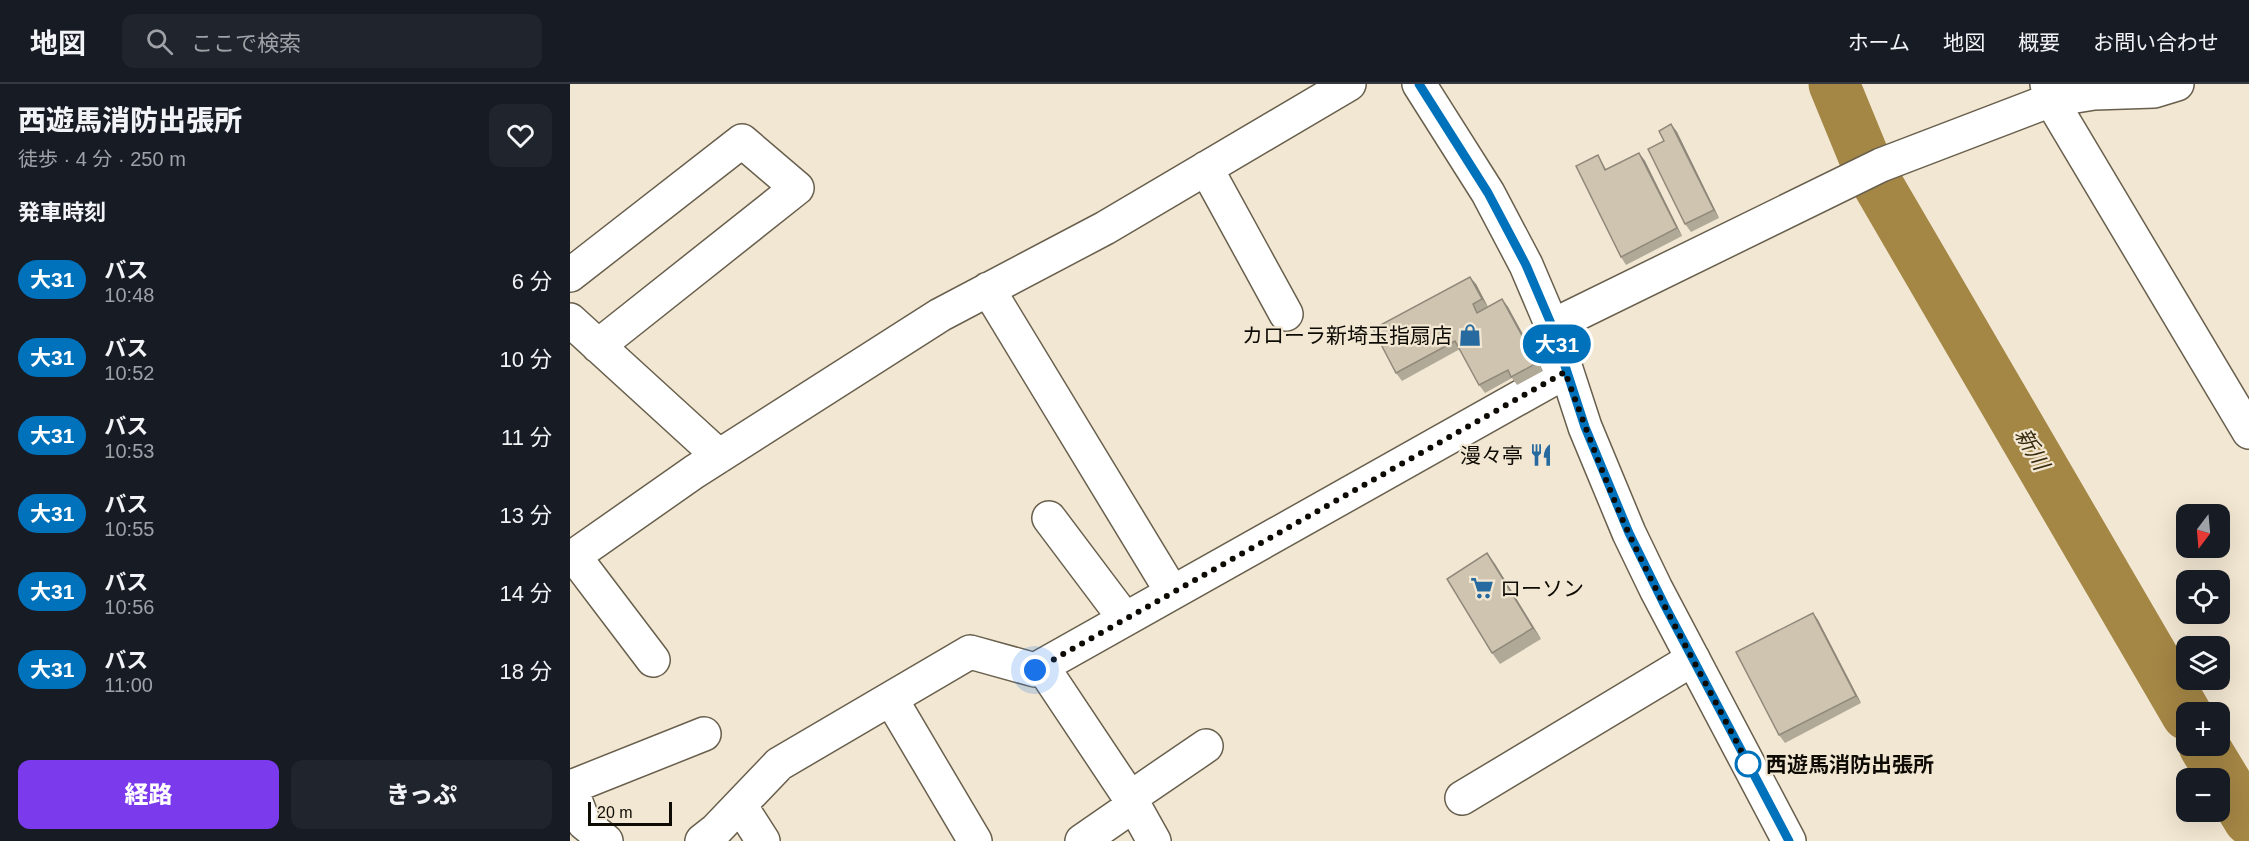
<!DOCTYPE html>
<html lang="ja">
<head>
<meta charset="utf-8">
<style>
	body { margin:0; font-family:Arial,"Noto Sans JP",sans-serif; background:#20242c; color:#f1f3f6; height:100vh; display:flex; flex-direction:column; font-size:22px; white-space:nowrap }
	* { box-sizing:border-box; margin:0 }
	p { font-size:20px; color:#9ea1a6 }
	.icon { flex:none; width:33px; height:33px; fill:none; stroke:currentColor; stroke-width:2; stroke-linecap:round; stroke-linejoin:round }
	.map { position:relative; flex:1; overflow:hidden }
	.details { display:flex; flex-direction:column; background:#171b24; width:570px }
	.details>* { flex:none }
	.badge { padding:0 12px; border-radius:20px; font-size:21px; line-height:39px }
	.needle { width:39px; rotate:196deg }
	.fabs { position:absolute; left:1606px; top:420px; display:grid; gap:12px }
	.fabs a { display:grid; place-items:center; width:54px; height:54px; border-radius:12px; background:#171b24; box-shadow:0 6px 24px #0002; font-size:30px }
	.scale { position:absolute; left:18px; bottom:15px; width:84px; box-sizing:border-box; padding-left:6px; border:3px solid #0e0b05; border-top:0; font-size:16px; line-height:21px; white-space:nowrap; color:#0e0b05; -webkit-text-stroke:4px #f2e7d2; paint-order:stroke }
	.you { position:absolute; width:30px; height:30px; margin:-15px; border:4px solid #fff; border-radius:50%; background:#1a73e8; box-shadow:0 0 0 9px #1a73e833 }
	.map>.badge { position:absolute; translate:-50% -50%; box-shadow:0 0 0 3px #fff }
	h2 { padding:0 18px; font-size:22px; line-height:54px }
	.round { display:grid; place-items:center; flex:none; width:63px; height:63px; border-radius:12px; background:#20242c }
	.overview { display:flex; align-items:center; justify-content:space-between; height:102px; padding:0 18px }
	h1 { font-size:28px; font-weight:800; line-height:45px }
	.cta { display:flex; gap:12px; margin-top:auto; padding:12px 18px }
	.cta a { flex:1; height:69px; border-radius:12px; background:#7c3aed; color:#fff; font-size:24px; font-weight:800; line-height:69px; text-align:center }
	.cta a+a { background:#20242c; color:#f1f3f6 }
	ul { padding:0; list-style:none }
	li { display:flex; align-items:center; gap:18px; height:78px; padding:0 18px }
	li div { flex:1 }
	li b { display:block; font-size:22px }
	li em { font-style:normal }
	li .badge { min-width:66px; font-weight:700; text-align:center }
	header { display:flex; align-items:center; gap:36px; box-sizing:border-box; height:84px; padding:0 30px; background:#171b24; border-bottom:2px solid #363941 }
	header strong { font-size:28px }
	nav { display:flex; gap:33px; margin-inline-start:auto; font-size:21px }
	.search { width:420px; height:54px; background:#20242c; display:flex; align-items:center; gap:15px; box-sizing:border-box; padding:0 21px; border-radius:12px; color:#9ea1a6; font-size:22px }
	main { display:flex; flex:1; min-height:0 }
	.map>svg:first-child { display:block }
</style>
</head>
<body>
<header>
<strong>地図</strong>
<div class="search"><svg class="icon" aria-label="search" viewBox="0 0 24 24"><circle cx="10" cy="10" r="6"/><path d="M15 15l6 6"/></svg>ここで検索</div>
<nav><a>ホーム</a><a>地図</a><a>概要</a><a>お問い合わせ</a></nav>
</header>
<main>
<section class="details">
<div class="overview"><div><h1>西遊馬消防出張所</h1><p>徒歩 · 4 分 · 250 m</p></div><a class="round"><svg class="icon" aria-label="heart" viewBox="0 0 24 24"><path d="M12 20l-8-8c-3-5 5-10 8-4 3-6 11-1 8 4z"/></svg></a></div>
<h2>発車時刻</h2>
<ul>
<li><span class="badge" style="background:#0072bc;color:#fff">大31</span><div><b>バス</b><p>10:48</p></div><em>6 分</em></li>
<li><span class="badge" style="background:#0072bc;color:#fff">大31</span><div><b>バス</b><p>10:52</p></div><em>10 分</em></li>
<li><span class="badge" style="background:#0072bc;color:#fff">大31</span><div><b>バス</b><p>10:53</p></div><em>11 分</em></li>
<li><span class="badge" style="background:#0072bc;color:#fff">大31</span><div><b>バス</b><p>10:55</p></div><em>13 分</em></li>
<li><span class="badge" style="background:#0072bc;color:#fff">大31</span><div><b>バス</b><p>10:56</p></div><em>14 分</em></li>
<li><span class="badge" style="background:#0072bc;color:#fff">大31</span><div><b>バス</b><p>11:00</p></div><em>18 分</em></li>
</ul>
<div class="cta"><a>経路</a><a>きっぷ</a></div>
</section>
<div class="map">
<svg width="1679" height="757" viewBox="0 0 1679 757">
	<rect width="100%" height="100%" fill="#f2e7d2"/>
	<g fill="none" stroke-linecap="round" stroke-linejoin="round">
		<path stroke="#a48645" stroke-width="51" d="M1264,0L1296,78
			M1307,99L1617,631
			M1634,662L1679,736"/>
		<g stroke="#685f4d" stroke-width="36">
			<path id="minor" d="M1477,0L1481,16L1679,348
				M636,84L716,230
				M0,191L172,57L227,104L28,262
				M418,205L602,508
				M0,236L149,372
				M982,242L1311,81L1481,16L1524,9L1584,7L1607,0
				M479,434L555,535
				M4,472L83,576
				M0,475L124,388L370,231L535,144L779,0
				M472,582L560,714L584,757
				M321,615L405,757
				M0,702L14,739L36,757
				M1,703L134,650
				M560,714L636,662
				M892,714L1123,575
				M170,721L193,757
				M132,757L146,746L209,680L400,568L465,586L995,288
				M512,757L564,721"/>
		</g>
		<g stroke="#685f4d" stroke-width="36">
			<path id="major" d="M849,0L918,109L956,181L982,242L1015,343L1059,449L1086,505L1219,757"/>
		</g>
		<use href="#minor" stroke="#fff" stroke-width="33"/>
		<use href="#major" stroke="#fff" stroke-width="33"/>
	</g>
	<path fill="#b1a997" d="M1101,40L1107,48L1149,134L1121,148L1115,140L1094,57Z
		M1069,69L1075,77L1112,152L1056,181L1051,173L1028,71L1036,85Z
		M906,200L918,223L932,215L938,223L973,287L947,301L942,294L915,309L909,301L890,265L832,297L826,289Z
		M925,480L971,555L930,580L922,569Z
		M1243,529L1248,536L1291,619L1215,659L1209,651Z"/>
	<path fill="#90897b" d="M1101,40L1107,48L1149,134L1144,126Z
		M1069,69L1075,77L1112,152L1107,144Z
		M900,193L906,200L918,223L912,215Z
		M932,215L938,223L973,287L967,279Z
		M917,469L925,480L971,555L963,544Z
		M1243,529L1248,536L1291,619L1286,612Z"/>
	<path fill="#cec4b0" stroke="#90897b" stroke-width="1.5" d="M1101,40L1144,126L1115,140L1078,65L1094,57L1089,47Z
		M1069,69L1107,144L1051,173L1006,82L1028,71L1035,86Z
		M900,193L912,215L903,220L907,229L932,215L967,279L941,293L938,286L909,301L885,257L826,289L803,245Z
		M917,469L963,544L922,569L877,495Z
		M1243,529L1286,612L1209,651L1166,568Z"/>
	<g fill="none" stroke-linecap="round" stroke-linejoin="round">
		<g stroke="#fff" stroke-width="14">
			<path id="line" d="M849,0L918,109L956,181L982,242L1015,343L1059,449L1095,522L1219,757"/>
		</g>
		<use href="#line" stroke="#0072bc" stroke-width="9"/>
		<path stroke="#0e0b05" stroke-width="6" stroke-dasharray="0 10.8" d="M465,586L995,288C1015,342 1035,397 1059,450C1096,529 1139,604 1179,682L1178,680"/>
	</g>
	<defs>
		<g id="shop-bare" transform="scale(1.8)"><path d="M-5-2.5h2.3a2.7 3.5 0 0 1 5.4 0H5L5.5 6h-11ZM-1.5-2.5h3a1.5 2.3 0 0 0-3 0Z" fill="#276a9f" stroke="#f2e7d2" stroke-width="2.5" paint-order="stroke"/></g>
		<g id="restaurant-bare" transform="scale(1.8)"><path d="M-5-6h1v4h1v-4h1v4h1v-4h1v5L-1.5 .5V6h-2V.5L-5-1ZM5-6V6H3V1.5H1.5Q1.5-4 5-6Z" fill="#276a9f" stroke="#f2e7d2" stroke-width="2.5" paint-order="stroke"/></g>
		<g id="supermarket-bare" transform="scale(1.8)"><path d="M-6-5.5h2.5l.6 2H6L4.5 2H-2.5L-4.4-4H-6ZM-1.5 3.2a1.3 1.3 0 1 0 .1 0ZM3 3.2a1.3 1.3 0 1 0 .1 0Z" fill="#276a9f" stroke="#f2e7d2" stroke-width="2.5" paint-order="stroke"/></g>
	</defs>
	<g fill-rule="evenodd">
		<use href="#shop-bare" x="900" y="251"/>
		<use href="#restaurant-bare" x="971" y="371"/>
		<use href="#supermarket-bare" x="912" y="504"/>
	</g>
	<circle fill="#fff" stroke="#0072bc" stroke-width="3" cx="1178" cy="680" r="12"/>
	<g text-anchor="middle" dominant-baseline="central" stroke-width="4.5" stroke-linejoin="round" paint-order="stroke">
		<g font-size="21" fill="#0e0b05" stroke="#f2e7d2" text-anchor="end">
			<text x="882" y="251">カローラ新埼玉指扇店</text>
			<text x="953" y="371">漫々亭</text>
			<text x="930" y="504" text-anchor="start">ローソン</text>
		</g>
		<g font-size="21" font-weight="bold" fill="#0e0b05" stroke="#f2e7d2" text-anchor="start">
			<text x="1196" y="680">西遊馬消防出張所</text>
		</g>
		<g font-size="22" font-style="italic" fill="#382b0e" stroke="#f2e7d2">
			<text transform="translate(1462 365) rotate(60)">新川</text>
		</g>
	</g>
</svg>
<div class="fabs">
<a><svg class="needle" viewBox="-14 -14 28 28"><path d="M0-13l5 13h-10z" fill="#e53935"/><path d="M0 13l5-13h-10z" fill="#9ea1a6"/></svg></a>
<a><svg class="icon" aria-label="locate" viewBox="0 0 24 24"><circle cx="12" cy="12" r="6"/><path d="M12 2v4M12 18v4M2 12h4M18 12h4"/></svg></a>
<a><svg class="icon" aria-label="layers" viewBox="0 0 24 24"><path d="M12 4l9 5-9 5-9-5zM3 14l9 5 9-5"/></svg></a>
<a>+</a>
<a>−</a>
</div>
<div class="scale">20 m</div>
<div class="you" style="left:465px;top:586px"></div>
<b class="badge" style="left:987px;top:260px;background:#0072bc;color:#fff">大31</b>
</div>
</main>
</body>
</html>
